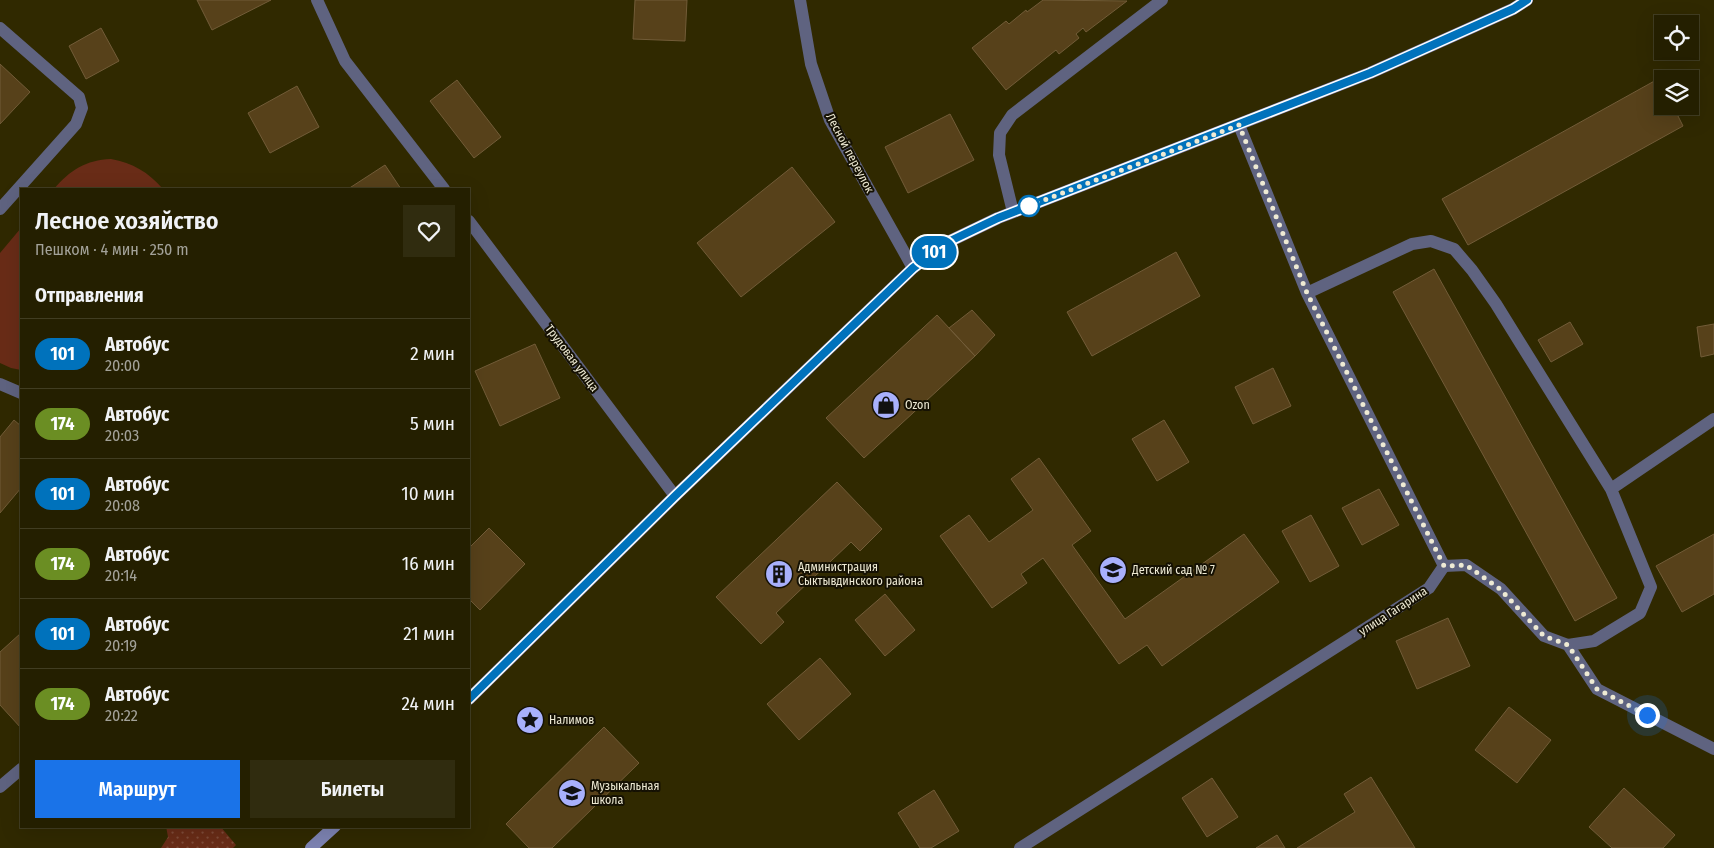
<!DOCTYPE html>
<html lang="ru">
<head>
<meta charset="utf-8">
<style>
	body { margin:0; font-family:"Fira Sans Condensed",sans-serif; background:#302c0f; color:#f1f3f6; height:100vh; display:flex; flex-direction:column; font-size:19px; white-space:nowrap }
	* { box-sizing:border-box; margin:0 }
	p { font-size:16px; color:#a3a299 }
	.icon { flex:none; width:28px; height:28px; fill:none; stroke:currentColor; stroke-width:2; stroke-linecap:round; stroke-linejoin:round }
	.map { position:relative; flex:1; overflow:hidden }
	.sheet { position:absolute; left:20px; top:188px; width:450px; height:640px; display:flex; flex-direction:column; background:#241f00; border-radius:0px; box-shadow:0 5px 20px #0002,0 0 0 1px #413d22 }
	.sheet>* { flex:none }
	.badge { padding:0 10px; border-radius:16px; font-size:18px; line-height:32px }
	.tools { position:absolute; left:1654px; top:15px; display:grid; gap:10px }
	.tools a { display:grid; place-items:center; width:45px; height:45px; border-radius:0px; background:#241f00; box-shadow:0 5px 20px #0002,0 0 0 1px #413d22; font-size:25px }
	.you { position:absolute; width:25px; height:25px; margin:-12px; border:4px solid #fff; border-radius:50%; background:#1a73e8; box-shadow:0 0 0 8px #1a73e833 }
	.map>.badge { position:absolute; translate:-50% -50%; box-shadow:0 0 0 2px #fff }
	h2 { padding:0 15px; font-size:19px; line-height:45px }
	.round { display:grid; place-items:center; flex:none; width:52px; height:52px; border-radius:0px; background:#302c0f }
	.summary { display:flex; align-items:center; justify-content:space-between; height:85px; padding:0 15px }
	h1 { font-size:24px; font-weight:600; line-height:38px }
	.action { display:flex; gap:10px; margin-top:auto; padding:10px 15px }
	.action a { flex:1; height:58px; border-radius:0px; background:#1a73e8; color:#fff; font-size:20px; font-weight:600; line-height:58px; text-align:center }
	.action a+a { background:#302c0f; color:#f1f3f6 }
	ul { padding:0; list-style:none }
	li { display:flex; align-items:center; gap:15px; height:70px; padding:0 15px; border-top:1px solid #413d22 }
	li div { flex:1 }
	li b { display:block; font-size:19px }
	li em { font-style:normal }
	li .badge { min-width:55px; font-weight:700; text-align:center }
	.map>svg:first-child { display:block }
</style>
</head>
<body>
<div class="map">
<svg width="1714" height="848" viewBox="0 0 1714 848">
	<defs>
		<pattern id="grass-dots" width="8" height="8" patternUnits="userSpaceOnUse" patternTransform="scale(1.25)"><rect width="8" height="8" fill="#692c17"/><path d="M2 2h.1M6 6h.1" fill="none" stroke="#7f4b38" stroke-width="1.8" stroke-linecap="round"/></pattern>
	</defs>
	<rect width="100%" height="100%" fill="#302900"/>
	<path fill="url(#grass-dots)" d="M166,826H220L236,845L233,848H161L168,837Z"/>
	<path fill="#692c17" d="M111,159C133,163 148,172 163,189H54C70,170 86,160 111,159Z
		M21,228V370L11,368L0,363V253Z"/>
	<path fill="#57411a" stroke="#725c38" d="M197,0H271L212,30Z
		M635,0H687L685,41L633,39Z
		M1043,0L1127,1L1086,32L1083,28L1076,34L1079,38L1059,54L1056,50L1006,90L972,48L1006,21L1009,24L1026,10L1027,12Z
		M101,28L119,61L86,79L69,46Z
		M0,64L30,92L0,124Z
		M1658,79L1662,87V106H1673L1683,126L1468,245L1442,199Z
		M457,80L501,137L474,158L430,101Z
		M297,86L319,127L270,153L248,113Z
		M950,114L974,160L908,193L885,147Z
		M385,165L401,189H348Z
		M792,167L835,222L741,297L697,243Z
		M1176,252L1200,296L1092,356L1067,312Z
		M1434,269L1617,598L1575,621L1393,292Z
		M972,310L995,335L975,356L949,328Z
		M937,315L975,356L864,458L826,418Z
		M1570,322L1583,344L1551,362L1538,340Z
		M1714,324V354L1701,357L1697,327Z
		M535,344L560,398L500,426L475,371Z
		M1273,368L1291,406L1253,424L1235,387Z
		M14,420L21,426V488L0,513V437Z
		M1164,420L1189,462L1157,481L1132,439Z
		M1039,458L1091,531L1072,545L1125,619L1244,534L1279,582L1162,666L1147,645L1119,664L1043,558L1021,574L1027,583L992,608L940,536L969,515L989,542L1033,510L1011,479Z
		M837,482L882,529L860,551L851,542L776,613L784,622L761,644L716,597Z
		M1379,489L1399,525L1362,545L1342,508Z
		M1311,515L1339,566L1310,582L1282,531Z
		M489,528L525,564L480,610L469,599V548Z
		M1714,534V594L1682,612L1656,566Z
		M885,594L915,630L885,656L855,620Z
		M1448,618L1470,666L1417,689L1396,641Z
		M21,633V728L0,705V652Z
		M820,658L851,694L799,740L767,704Z
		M1509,707L1551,740L1517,783L1475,750Z
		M604,727L639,763L552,848H529L506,824Z
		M1371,777L1415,848H1297L1355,812L1344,794Z
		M1212,778L1238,817L1207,837L1182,798Z
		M1624,788L1675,835L1663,848H1612L1589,827Z
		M934,790L959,831L931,848H920L898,813Z
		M1277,835L1285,848H1256Z"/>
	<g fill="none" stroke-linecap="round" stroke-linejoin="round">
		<path stroke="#5f6380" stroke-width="12" d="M1239,125L1307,293L1444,566L1466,565L1501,589L1544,636L1568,645L1594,641L1640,613L1651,587L1611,489L1496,304L1472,270L1454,249L1431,241L1412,244L1307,293
			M1013,212L999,155L1000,133L1012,115L1162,0
			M1611,489L1714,419
			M1568,645L1597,689L1714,749
			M0,787L21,769"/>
		<path stroke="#5f6380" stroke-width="12" d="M317,0L345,61L444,189
			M800,0L811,64L830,120L913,268
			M0,28L79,97L82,108L76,124L0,209
			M469,221L675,496
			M0,384L21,393
			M1020,848L1429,588L1444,566"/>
		<path stroke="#7d83b2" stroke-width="12" d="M469,699L675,496L913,268L948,242L998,218L1370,73L1513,9L1527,0
			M311,848L335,826"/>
	</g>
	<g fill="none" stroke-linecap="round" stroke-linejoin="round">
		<g stroke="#fff" stroke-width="11">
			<path id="line" d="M469,699L675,496L913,268L948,242L998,218L1370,73L1513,9L1527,0"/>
		</g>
		<use href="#line" stroke="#0072bc" stroke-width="8"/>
		<path stroke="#eeead4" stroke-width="5" stroke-dasharray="0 9" d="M1029,206L1239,125L1307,293L1444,566L1466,565L1500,589L1544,636L1568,645L1597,689L1647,715"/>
	</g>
	<defs>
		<g id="shop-disc" transform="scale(1.4375)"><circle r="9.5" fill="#a8b0fc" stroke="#151103"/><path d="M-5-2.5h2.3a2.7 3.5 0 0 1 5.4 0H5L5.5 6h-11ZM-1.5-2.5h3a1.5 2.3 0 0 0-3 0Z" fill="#111"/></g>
		<g id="school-disc" transform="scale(1.4375)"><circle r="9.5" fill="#a8b0fc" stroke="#151103"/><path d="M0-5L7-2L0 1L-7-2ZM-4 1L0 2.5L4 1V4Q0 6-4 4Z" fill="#111"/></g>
		<g id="building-disc" transform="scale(1.4375)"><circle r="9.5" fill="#a8b0fc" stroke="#151103"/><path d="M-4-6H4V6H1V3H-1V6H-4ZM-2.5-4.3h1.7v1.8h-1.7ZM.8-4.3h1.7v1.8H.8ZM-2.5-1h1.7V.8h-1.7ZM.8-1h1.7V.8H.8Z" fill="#111"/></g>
		<g id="sight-disc" transform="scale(1.4375)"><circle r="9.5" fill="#a8b0fc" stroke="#151103"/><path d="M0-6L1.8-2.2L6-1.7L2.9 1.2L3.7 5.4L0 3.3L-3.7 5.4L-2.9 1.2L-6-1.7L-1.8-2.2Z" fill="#111"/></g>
	</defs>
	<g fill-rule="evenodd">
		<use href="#shop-disc" x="886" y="405"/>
		<use href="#school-disc" x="1113" y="570"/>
		<use href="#building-disc" x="779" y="574"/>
		<use href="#sight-disc" x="530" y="720"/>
		<use href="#school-disc" x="572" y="793"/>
	</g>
	<circle fill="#fff" stroke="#0072bc" stroke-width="2.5" cx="1029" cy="206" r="10"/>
	<g text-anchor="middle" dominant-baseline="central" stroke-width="4" stroke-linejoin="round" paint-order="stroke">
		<g font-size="12" fill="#eeead4" stroke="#151103">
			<text transform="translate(850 153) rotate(62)">Лесной переулок</text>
			<text transform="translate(572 358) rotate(53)">Трудовая улица</text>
			<text transform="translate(1393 611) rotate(-33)">улица Гагарина</text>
		</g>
		<g font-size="12" fill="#eeead4" stroke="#151103" text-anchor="start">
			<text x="905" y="405">Ozon</text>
			<text x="798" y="567">Администрация<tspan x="798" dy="14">Сыктывдинского района</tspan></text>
			<text x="1132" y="570">Детский сад № 7</text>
			<text x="549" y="720">Налимов</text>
			<text x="591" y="786">Музыкальная<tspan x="591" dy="14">школа</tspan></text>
		</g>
	</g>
</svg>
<div class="tools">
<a><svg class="icon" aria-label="locate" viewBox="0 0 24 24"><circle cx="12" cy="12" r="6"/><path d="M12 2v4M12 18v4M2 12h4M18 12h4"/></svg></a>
<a><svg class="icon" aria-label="layers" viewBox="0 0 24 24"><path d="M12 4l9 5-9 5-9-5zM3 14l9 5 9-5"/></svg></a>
</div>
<div class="you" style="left:1647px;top:715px"></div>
<b class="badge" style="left:934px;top:252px;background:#0072bc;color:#fff">101</b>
<section class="sheet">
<div class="summary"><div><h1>Лесное хозяйство</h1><p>Пешком · 4 мин · 250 m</p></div><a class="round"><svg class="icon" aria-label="heart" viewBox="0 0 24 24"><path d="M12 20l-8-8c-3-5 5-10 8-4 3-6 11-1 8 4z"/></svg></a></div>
<h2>Отправления</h2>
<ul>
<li><span class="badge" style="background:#0072bc;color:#fff">101</span><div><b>Автобус</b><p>20:00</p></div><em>2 мин</em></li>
<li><span class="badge" style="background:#6b8e23;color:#fff">174</span><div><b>Автобус</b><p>20:03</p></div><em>5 мин</em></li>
<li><span class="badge" style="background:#0072bc;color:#fff">101</span><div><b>Автобус</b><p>20:08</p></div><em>10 мин</em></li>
<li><span class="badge" style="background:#6b8e23;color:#fff">174</span><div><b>Автобус</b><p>20:14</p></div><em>16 мин</em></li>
<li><span class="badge" style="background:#0072bc;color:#fff">101</span><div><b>Автобус</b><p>20:19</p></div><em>21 мин</em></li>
<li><span class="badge" style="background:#6b8e23;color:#fff">174</span><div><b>Автобус</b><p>20:22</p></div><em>24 мин</em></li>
</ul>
<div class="action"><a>Маршрут</a><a>Билеты</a></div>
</section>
</div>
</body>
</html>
